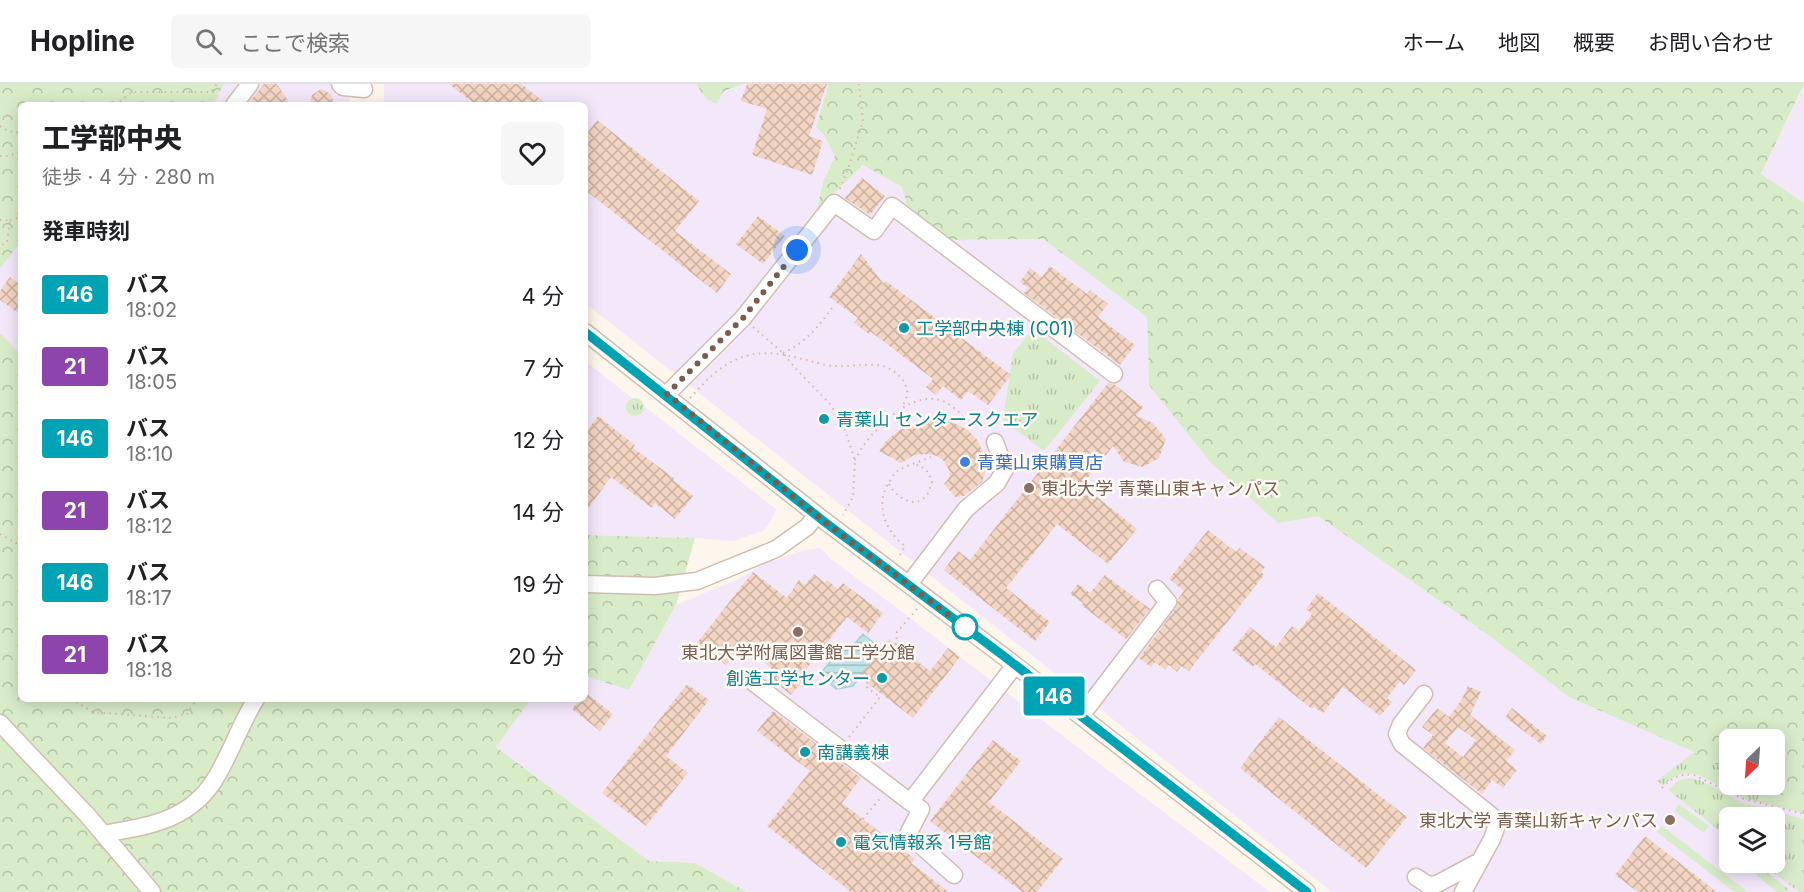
<!DOCTYPE html>
<html lang="ja">
<head>
<meta charset="utf-8">
<style>
	body { margin:0; font-family:Inter,"Noto Sans JP",sans-serif; background:#f6f6f6; color:#202124; height:100vh; display:flex; flex-direction:column; font-size:22px; white-space:nowrap }
	* { box-sizing:border-box; margin:0 }
	p { font-size:20px; color:#757577 }
	.icon { flex:none; width:33px; height:33px; fill:none; stroke:currentColor; stroke-width:2; stroke-linecap:round; stroke-linejoin:round }
	.map { position:relative; flex:1; overflow:hidden }
	.panel { position:absolute; left:18px; top:18px; width:570px; height:600px; display:flex; flex-direction:column; background:#fff; border-radius:9px; box-shadow:0 3px 15px #0003 }
	.panel>* { flex:none }
	.badge { padding:0 12px; border-radius:4px; font-size:21px; line-height:39px }
	.needle { width:39px; rotate:205deg }
	.tools { position:absolute; left:1719px; top:645px; display:grid; gap:12px }
	.tools a { display:grid; place-items:center; width:66px; height:66px; border-radius:9px; background:#fff; box-shadow:0 3px 15px #0003; font-size:30px }
	.you { position:absolute; width:30px; height:30px; margin:-15px; border:4px solid #fff; border-radius:50%; background:#1a73e8; box-shadow:0 0 0 9px #1a73e833 }
	.map>.badge { position:absolute; translate:-50% -50%; box-shadow:0 0 0 3px #fff }
	h2 { padding:0 24px; font-size:22px; line-height:54px }
	.round { display:grid; place-items:center; flex:none; width:63px; height:63px; border-radius:9px; background:#f6f6f6 }
	.head { display:flex; align-items:center; justify-content:space-between; height:102px; padding:0 24px }
	h1 { font-size:28px; font-weight:800; line-height:45px }
	ul { padding:0; list-style:none }
	li { display:flex; align-items:center; gap:18px; height:72px; padding:0 24px }
	li div { flex:1 }
	li b { display:block; font-size:22px }
	li em { font-style:normal }
	li .badge { min-width:66px; font-weight:700; text-align:center }
	header { display:flex; align-items:center; gap:36px; box-sizing:border-box; height:84px; padding:0 30px; background:#fff; border-bottom:2px solid #e0e0e0 }
	header strong { font-size:28px }
	nav { display:flex; gap:33px; margin-inline-start:auto; font-size:21px }
	.search { width:420px; height:54px; background:#f6f6f6; display:flex; align-items:center; gap:15px; box-sizing:border-box; padding:0 21px; border-radius:9px; color:#757577; font-size:22px }
	.map>svg:first-child { display:block }
</style>
</head>
<body>
<header>
<strong>Hopline</strong>
<div class="search"><svg class="icon" aria-label="search" viewBox="0 0 24 24"><circle cx="10" cy="10" r="6"/><path d="M15 15l6 6"/></svg>ここで検索</div>
<nav><a>ホーム</a><a>地図</a><a>概要</a><a>お問い合わせ</a></nav>
</header>
<div class="map">
<svg width="1804" height="808" viewBox="0 0 1804 808">
	<defs>
		<pattern id="grass-tufts" width="24" height="20" patternUnits="userSpaceOnUse" patternTransform="scale(1.5)"><rect width="24" height="20" fill="#d8ecc9"/><path d="M3 7l-1-3M5 7V3M7 7l1-3M15 17l-1-3M17 17v-4M19 17l1-3" fill="none" stroke="#b4c2a5"/></pattern>
		<pattern id="forest-crowns" width="20" height="18" patternUnits="userSpaceOnUse" patternTransform="scale(1.5)"><rect width="20" height="18" fill="#d8ecc9"/><path d="M2 6a3 3 0 1 1 6 0M12 15a3 3 0 1 1 6 0" fill="none" stroke="#b4c2a5"/></pattern>
		<pattern id="water-rules" width="6" height="5" patternUnits="userSpaceOnUse" patternTransform="scale(1.5)"><rect width="6" height="5" fill="#bfe3e8"/><path d="M0 2.5h6" fill="none" stroke="#a0bbbe"/></pattern>
		<pattern id="building-cross-hatch" width="8" height="8" patternUnits="userSpaceOnUse" patternTransform="scale(1.5)"><rect width="8" height="8" fill="#f3d5c3"/><path d="M0 0l8 8M0 8l8-8" fill="none" stroke="#cab0a1"/></pattern>
	</defs>
	<rect width="100%" height="100%" fill="#fdf6ec"/>
	<path fill="#f3e8fa" fill-rule="evenodd" d="M224,0H350L349,21H213Z
		M384,0H696L706,15L744,0H826L828,2L816,43L824,51L835,72L823,98L817,124L863,81L902,103L911,133L952,156L1043,155L1147,233L1149,301L1318,432L1487,550L1569,613L1694,668L1729,687L1730,700L1756,701L1788,718L1804,720V808H1332L585,219V21H384ZM1730,734H1774V778H1730Z
		M1804,1V119L1761,91Z
		M21,157V271L0,249V185Z
		M585,277L632,314L640,315L645,323L776,425L770,438L763,447L733,457L695,454L585,451Z
		M821,464L832,476L897,524L1089,672L1270,808H747L695,779L649,777L496,663L531,615H585V592L629,606L676,521L741,494L761,481L804,466Z"/>
	<path fill="url(#grass-tufts)" d="M1033,245L1100,297L1044,367L1003,336L1013,269Z
		M626 323a9 9 0 1 1 18 0a9 9 0 1 1-18 0Z
		M1694,668L1729,687L1730,700L1756,701L1788,718L1804,720V730C1778,720 1752,720 1727,707C1714,700 1703,690 1688,689C1678,689 1671,695 1663,701L1657,697Z
		M1687,694L1700,696L1740,718L1804,735V808H1799L1761,779L1774,778V734H1730L1729,754L1668,706L1678,697Z
		M1679,720L1709,742L1704,749L1674,727Z
		M1662,742L1748,808H1734L1657,748Z
		M1760,783L1789,806L1788,808H1777L1755,790Z"/>
	<path fill="url(#forest-crowns)" d="M0,0H224L213,21H21V157L0,185Z
		M696,0H744L724,7L717,19L706,15Z
		M826,0H1804L1761,90L1804,119V720L1788,718L1756,701L1774,700V656H1730L1729,687L1694,668L1569,613L1487,550L1318,432L1278,439L1211,379L1149,301L1147,233L1043,155L952,156L910,133L902,103L863,81L817,125L823,98L835,72L824,51L816,43L828,2Z
		M0,249L21,271V615H531L496,663L649,777L695,779L747,808H0Z
		M585,451L695,454L676,521L629,606L585,592Z"/>
	<path fill="url(#water-rules)" stroke="#a5d3da" stroke-width="1.5" d="M863,550L881,565L853,602L836,605L820,590L844,561L850,565Z"/>
	<path fill="url(#building-cross-hatch)" fill-rule="evenodd" d="M264,0H276L279,3L291,21H247Z
		M449,0H521L548,21H476Z
		M747,0H827L809,52L823,57L812,91L752,71L767,25L741,17Z
		M321,5L331,10L334,21H310L312,11Z
		M597,36L699,117L675,147L731,190L717,209L585,106V52Z
		M862,94L885,112L870,131L845,114Z
		M758,132L785,152L763,180L736,160Z
		M861,170L883,199L886,197L1011,291L988,321L968,307L961,316L943,302L936,311L926,303L933,295L871,248L869,250L854,239L858,234L829,213Z
		M1050,182L1087,210L1090,206L1108,220L1098,233L1135,261L1120,281L1024,209L1028,204L1020,198L1030,184L1042,193Z
		M10,193L21,201V231L0,216V207Z
		M1108,299L1114,300L1143,323L1136,332L1153,339L1166,355L1159,374L1143,383L1124,378L1113,362L1082,401L1137,445L1108,480L1057,440L1006,504L1050,538L1035,557L944,486L958,467L970,476Z
		M598,332L635,361L633,364L674,394L673,396L693,412L675,435L655,419L652,424L611,393L585,429V349Z
		M934,335L950,337L968,346L978,357L984,371L986,386L982,398L964,412L955,413L944,400L949,394L950,388L944,377L937,372L929,370L914,371L901,379L879,367L888,355L900,346L918,338Z
		M1208,446L1236,468L1240,464L1265,483L1261,488L1264,491L1189,587L1181,582L1177,588L1169,581L1165,586L1155,578L1151,583L1139,574L1176,524L1178,515L1184,507L1169,495Z
		M753,488L787,514L799,496L805,501L814,490L825,499L827,496L838,505L843,499L883,529L868,549L847,533L807,584L808,590L791,611L767,591L772,585L762,576L764,572L744,558L726,581L697,559Z
		M1105,491L1150,525L1126,555L1081,521L1083,519L1070,510L1078,500L1090,509Z
		M1318,509L1416,586L1404,601L1400,597L1387,614L1392,618L1380,632L1343,603L1323,629L1314,623L1312,625L1255,580L1253,583L1232,566L1250,543L1276,563L1292,542L1299,547L1312,530L1306,525Z
		M889,555L930,587L948,564L960,573L913,634L859,593Z
		M687,600L709,616L666,672L688,689L646,742L602,709Z
		M1468,602L1481,608L1470,631L1515,666L1506,677L1517,686L1503,704L1492,696L1482,710L1423,664L1433,651L1422,643L1437,624L1449,633L1462,615ZM1458,643L1476,656L1463,673L1445,659Z
		M585,608L613,630L600,647L572,625L580,615H585Z
		M1512,624L1547,652L1541,660L1505,633Z
		M773,627L861,694L842,719L915,775L911,779L949,808H851L767,742L810,687L757,647Z
		M1279,633L1407,733L1366,784L1240,684Z
		M993,656L1021,677L989,718L1063,775L1037,808H1022L930,737Z
		M1645,752L1717,808H1638L1615,791Z"/>
	<g fill="none" stroke-linecap="round" stroke-linejoin="round">
		<g stroke="#d1beb0" stroke-width="19">
			<path id="minor" d="M340,0L343,3L364,5
				M234,21L250,0
				M585,248L817,431L1015,581L1307,808
				M667,310L743,234L834,119L874,147L892,122L1114,290
				M585,500L655,502L697,497L776,465L807,443L817,431
				M909,500L966,425L997,399L1005,385L995,358
				M750,596L910,718L1015,581
				M1424,610L1401,640L1397,650L1402,660L1493,733L1496,744L1492,755L1463,808
				M1081,632L1168,518L1157,505
				M0,639L88,732L152,808
				M910,718L921,725L908,750L954,791
				M103,750C150,742 193,736 218,690C232,666 241,639 256,615
				M1416,793L1428,801L1437,800L1480,777"/>
		</g>
		<path stroke="#d9b8a5" stroke-width="2" stroke-dasharray="1.5 4.5" stroke-linecap="butt" d="M115,21L132,8H211L217,0
			M0,42L8,47L21,49
			M0,72H8L21,68
			M840,105L850,79L863,37L859,0
			M0,136H10L7,157L0,163
			M10,136L21,133
			M753,243L783,269L795,284L831,321L844,343L855,376L853,413L843,431
			M783,269C805,259 818,243 832,224
			M690,314C707,295 723,278 749,271C777,265 799,275 826,281C843,284 859,280 877,281C891,282 908,295 907,310C907,314 903,320 902,323
			M855,376C867,350 912,302 945,318C951,321 958,327 963,332
			M889,400C895,412 914,426 926,412C929,409 930,403 932,399C929,387 925,383 913,380
			M0,450L21,462
			M900,471L905,462C886,448 875,422 888,400C891,396 893,391 896,388C906,381 920,378 931,373
			M896,561L897,548L917,525
			M71,615L93,628L171,634L187,630L197,615
			M849,653L880,613L865,602L867,599
			M816,697L819,693
			M1662,704C1671,694 1680,689 1694,691L1741,714L1804,730
			M863,735L881,713"/>
		<use href="#minor" stroke="#fff" stroke-width="16"/>
	</g>
	<g fill="none" stroke-linecap="round" stroke-linejoin="round">
		<g stroke="#fff" stroke-width="14">
			<path id="line" d="M585,248L826,439L1005,573L1307,808"/>
		</g>
		<use href="#line" stroke="#00a3b4" stroke-width="9"/>
		<path stroke="#7a5c4d" stroke-width="6" stroke-dasharray="0 10.8" d="M797,166L743,234L667,310L826,439L965,543"/>
	</g>
	<g fill="#0f9aa8" stroke="#fffaf3" stroke-width="2">
		<circle cx="904" cy="244" r="6"/>
		<circle cx="824" cy="335" r="6"/>
		<circle cx="882" cy="594" r="6"/>
		<circle cx="805" cy="668" r="6"/>
		<circle cx="841" cy="758" r="6"/>
	</g>
	<circle fill="#3f7fe0" stroke="#fffaf3" stroke-width="2" cx="965" cy="378" r="6"/>
	<g fill="#8d6e63" stroke="#fffaf3" stroke-width="2">
		<circle cx="1029" cy="404" r="6"/>
		<circle cx="798" cy="548" r="6"/>
		<circle cx="1670" cy="736" r="6"/>
	</g>
	<circle fill="#fff" stroke="#00a3b4" stroke-width="3" cx="965" cy="543" r="12"/>
	<g text-anchor="middle" dominant-baseline="central" stroke-width="5" stroke-linejoin="round" paint-order="stroke">
		<g font-size="18" fill="#0d838f" stroke="#fffaf3" text-anchor="start">
			<text x="916" y="244">工学部中央棟 (C01)</text>
			<text x="836" y="335">青葉山 センタースクエア</text>
			<text x="870" y="594" text-anchor="end">創造工学センター</text>
			<text x="817" y="668">南講義棟</text>
			<text x="853" y="758">電気情報系 1号館</text>
		</g>
		<g font-size="18" fill="#366cbe" stroke="#fffaf3" text-anchor="start">
			<text x="977" y="378">青葉山東購買店</text>
		</g>
		<g font-size="18" fill="#785e54" stroke="#fffaf3" text-anchor="start">
			<text x="1041" y="404">東北大学 青葉山東キャンパス</text>
			<text x="798" y="568" text-anchor="middle">東北大学附属図書館工学分館</text>
			<text x="1658" y="736" text-anchor="end">東北大学 青葉山新キャンパス</text>
		</g>
	</g>
</svg>
<div class="tools">
<a><svg class="needle" viewBox="-14 -14 28 28"><path d="M0-13l5 13h-10z" fill="#e53935"/><path d="M0 13l5-13h-10z" fill="#757577"/></svg></a>
<a><svg class="icon" aria-label="layers" viewBox="0 0 24 24"><path d="M12 4l9 5-9 5-9-5zM3 14l9 5 9-5"/></svg></a>
</div>
<div class="you" style="left:797px;top:166px"></div>
<b class="badge" style="left:1054px;top:612px;background:#00a3b4;color:#fff">146</b>
<section class="panel">
<div class="head"><div><h1>工学部中央</h1><p>徒歩 · 4 分 · 280 m</p></div><a class="round"><svg class="icon" aria-label="heart" viewBox="0 0 24 24"><path d="M12 20l-8-8c-3-5 5-10 8-4 3-6 11-1 8 4z"/></svg></a></div>
<h2>発車時刻</h2>
<ul>
<li><span class="badge" style="background:#00a3b4;color:#fff">146</span><div><b>バス</b><p>18:02</p></div><em>4 分</em></li>
<li><span class="badge" style="background:#8e44ad;color:#fff">21</span><div><b>バス</b><p>18:05</p></div><em>7 分</em></li>
<li><span class="badge" style="background:#00a3b4;color:#fff">146</span><div><b>バス</b><p>18:10</p></div><em>12 分</em></li>
<li><span class="badge" style="background:#8e44ad;color:#fff">21</span><div><b>バス</b><p>18:12</p></div><em>14 分</em></li>
<li><span class="badge" style="background:#00a3b4;color:#fff">146</span><div><b>バス</b><p>18:17</p></div><em>19 分</em></li>
<li><span class="badge" style="background:#8e44ad;color:#fff">21</span><div><b>バス</b><p>18:18</p></div><em>20 分</em></li>
</ul>
</section>
</div>
</body>
</html>
